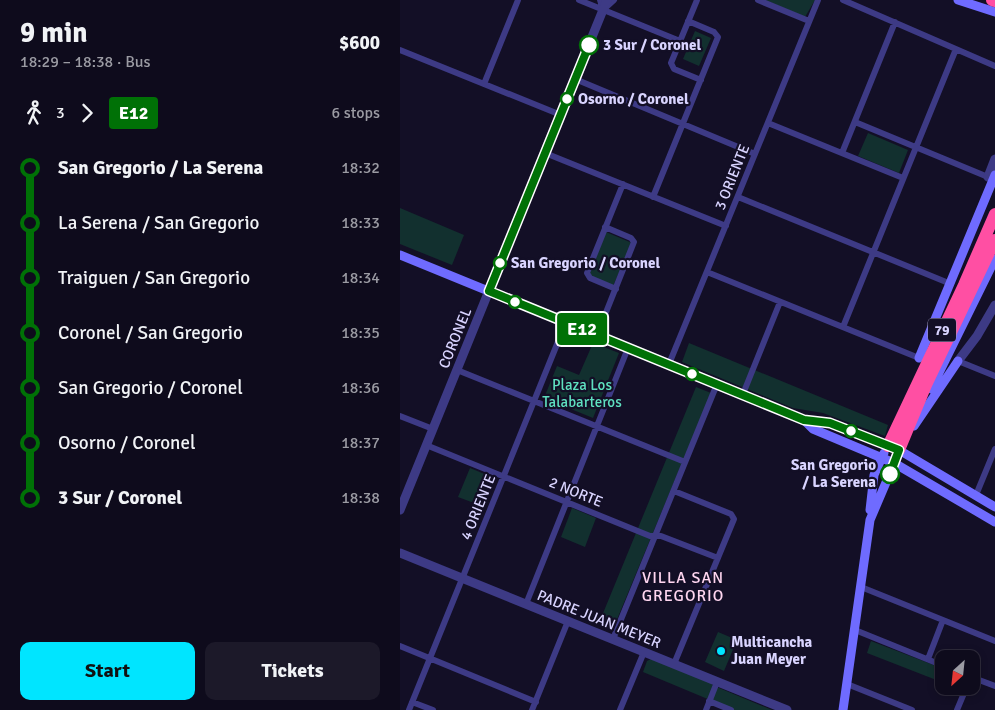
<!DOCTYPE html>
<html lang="en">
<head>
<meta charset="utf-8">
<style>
	body { margin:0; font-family:Signika,sans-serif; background:#1c1929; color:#f1f3f6; height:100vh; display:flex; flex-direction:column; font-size:19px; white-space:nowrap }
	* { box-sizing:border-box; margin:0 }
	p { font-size:16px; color:#9b9ba3 }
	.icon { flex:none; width:28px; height:28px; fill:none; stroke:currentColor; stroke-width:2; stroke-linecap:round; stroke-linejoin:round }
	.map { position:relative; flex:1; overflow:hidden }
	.panel { display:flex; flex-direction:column; background:#0e0b1c; width:400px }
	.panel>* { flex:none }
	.badge { padding:0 10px; border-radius:4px; font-size:18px; line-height:32px }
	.needle { width:32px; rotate:207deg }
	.tools { position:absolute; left:535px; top:650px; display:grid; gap:10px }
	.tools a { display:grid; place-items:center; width:45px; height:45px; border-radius:10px; background:#0e0b1c; box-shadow:0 2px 8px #0003,0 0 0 1px #2e2b3b; font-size:25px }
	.map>.badge { position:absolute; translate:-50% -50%; box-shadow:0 0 0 2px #fff }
	.legs { display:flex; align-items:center; gap:8px; height:55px; padding:0 20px; font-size:16px }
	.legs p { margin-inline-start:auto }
	.summary { display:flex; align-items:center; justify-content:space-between; height:85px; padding:0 20px }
	h1 { font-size:28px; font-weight:700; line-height:38px }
	.cta { display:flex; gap:10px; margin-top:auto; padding:10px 20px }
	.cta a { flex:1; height:58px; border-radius:10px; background:#00e5ff; color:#111; font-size:20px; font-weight:700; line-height:58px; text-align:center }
	.cta a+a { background:#1c1929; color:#f1f3f6 }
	ul { padding:0 20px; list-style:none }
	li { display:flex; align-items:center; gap:18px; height:55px; font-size:19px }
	li i { display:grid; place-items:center; width:8px; height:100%; margin:0 6px; background:currentColor }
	li i::after { content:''; width:12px; height:12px; margin:-6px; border:4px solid; border-radius:50%; background:#0e0b1c }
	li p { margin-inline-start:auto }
	li:first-child i { background:linear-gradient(#0000 50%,currentColor 0) }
	li:last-child i { background:linear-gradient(currentColor 50%,#0000 0) }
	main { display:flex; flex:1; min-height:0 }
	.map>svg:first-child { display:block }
</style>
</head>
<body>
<main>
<section class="panel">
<div class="summary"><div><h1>9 min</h1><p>18:29 – 18:38 · Bus</p></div><b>$600</b></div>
<div class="legs"><svg class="icon" aria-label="walk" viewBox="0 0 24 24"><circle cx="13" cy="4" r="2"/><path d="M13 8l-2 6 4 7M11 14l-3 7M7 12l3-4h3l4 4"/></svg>3<svg class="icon" aria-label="forward" viewBox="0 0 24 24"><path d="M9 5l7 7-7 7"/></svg><b class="badge" style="background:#007106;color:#fff">E12</b><p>6 stops</p></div>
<ul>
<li><i style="color:#007106"></i><b>San Gregorio / La Serena</b><p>18:32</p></li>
<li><i style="color:#007106"></i><span>La Serena / San Gregorio</span><p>18:33</p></li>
<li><i style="color:#007106"></i><span>Traiguen / San Gregorio</span><p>18:34</p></li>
<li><i style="color:#007106"></i><span>Coronel / San Gregorio</span><p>18:35</p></li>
<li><i style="color:#007106"></i><span>San Gregorio / Coronel</span><p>18:36</p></li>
<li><i style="color:#007106"></i><span>Osorno / Coronel</span><p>18:37</p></li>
<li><i style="color:#007106"></i><b>3 Sur / Coronel</b><p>18:38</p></li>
</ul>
<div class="cta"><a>Start</a><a>Tickets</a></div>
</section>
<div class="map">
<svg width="595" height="710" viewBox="0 0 595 710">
	<rect width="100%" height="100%" fill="#130f26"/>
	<path fill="#12302f" d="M365,0H415L405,17Z
		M295,31L311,38L299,66L283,59Z
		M468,133L508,150L499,173L458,156Z
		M0,208L64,235L52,265L0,244Z
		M206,232L232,243L213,286L191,276L190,272Z
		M193,343L219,353L193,418L144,398L157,366L179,375Z
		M289,343L488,425L485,436L423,413L393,408L282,362Z
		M296,387L311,393L213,629L199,623Z
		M70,468L94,478L82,506L58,497Z
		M172,508L196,518L185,547L161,537Z
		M318,632L337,640L324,671L305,662Z
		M471,641L544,669V683L467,653Z
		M251,659L311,682L312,685L372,710H334L243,672L247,661Z"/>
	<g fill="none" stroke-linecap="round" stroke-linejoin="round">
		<path stroke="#3d3a85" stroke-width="6" d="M179,0L280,41
			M200,0L203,10L214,0
			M297,0L271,63L274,69L301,80
			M358,0L409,21
			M443,0L595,66
			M0,50L161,115
			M175,79L355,154
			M84,84L118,0
			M455,122L588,177
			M368,123L503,178
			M145,153L326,226
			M442,153L495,22
			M253,197L318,37L314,32L288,21
			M338,197L551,284
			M307,272L519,358
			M216,289L190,278L187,273L223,184
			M443,327L556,49
			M197,335L234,242L231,238L205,227
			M558,361L595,376
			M269,364L418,0
			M57,370L285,462
			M343,394L380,302
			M0,416L33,429
			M26,445L250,536H261L318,558
			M274,491L331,514L334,519L274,664
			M576,495L595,449
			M461,587L595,641
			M126,604L228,348
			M455,630L544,666
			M213,639L317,384
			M0,646L136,702
			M528,659L543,620
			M571,677L595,686
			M447,684L512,710
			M309,701L331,710
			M12,702L33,710
			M9,710L166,322
			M132,710L168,621
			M220,710L244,652
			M306,710L317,682
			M557,710L567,686"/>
		<path stroke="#3d3a85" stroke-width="9" d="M588,177L595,159
			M558,361L577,336L595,305
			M0,510L207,0
			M0,553L387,710"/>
		<path stroke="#6f6bff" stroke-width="9" d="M558,0L595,12
			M0,255L404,420L430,423L499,450L595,507
			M519,358L595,175
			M531,389L595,259
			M404,420L413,429L494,463L595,522
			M514,426L558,361
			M470,510L474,475L484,453
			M443,710L470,520L502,445"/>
		<path stroke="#ff4fa3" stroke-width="12" d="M592,0L595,1
			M488,446L564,285L595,214
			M499,450L526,385L595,240"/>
	</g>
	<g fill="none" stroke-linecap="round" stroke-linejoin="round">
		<g stroke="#fff" stroke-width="11">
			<path id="line-1" d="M189,45L89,291L404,420L430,423L499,450L490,474"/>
		</g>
		<use href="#line-1" stroke="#007106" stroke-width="8"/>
	</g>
	<g fill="#fff" stroke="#007106" stroke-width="2.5">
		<circle cx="189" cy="45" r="9"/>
		<circle cx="167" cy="99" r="6"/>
		<circle cx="100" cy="263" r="6"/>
		<circle cx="115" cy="302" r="6"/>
		<circle cx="292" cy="374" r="6"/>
		<circle cx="451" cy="431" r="6"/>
		<circle cx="490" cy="474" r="9"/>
	</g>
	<circle fill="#00e5ff" stroke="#130f26" stroke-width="2" cx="321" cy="651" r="5"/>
	<g text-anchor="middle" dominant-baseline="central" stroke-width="4.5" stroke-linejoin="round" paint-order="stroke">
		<rect fill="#130f26" stroke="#9e99be" stroke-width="1" x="528" y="318.5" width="28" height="23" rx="4"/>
		<g font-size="14" font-weight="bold" fill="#d9d4ff">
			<text x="542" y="330">79</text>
		</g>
		<g font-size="15" font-weight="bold" fill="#d9d4ff" stroke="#130f26" text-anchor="start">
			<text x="203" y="45">3 Sur / Coronel</text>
			<text x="178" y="99">Osorno / Coronel</text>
			<text x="111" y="263">San Gregorio / Coronel</text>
			<text x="476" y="465" text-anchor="end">San Gregorio<tspan x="476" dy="17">/ La Serena</tspan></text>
		</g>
		<g font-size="15" fill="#d9d4ff" stroke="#130f26">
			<text transform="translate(332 177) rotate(-68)">3 ORIENTE</text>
			<text transform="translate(55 338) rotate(-68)">CORONEL</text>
			<text transform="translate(176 492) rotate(22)">2 NORTE</text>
			<text transform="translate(78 507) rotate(-68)">4 ORIENTE</text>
			<text transform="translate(199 619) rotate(22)">PADRE JUAN MEYER</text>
		</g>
		<g font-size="15" fill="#5fe0c0" stroke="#130f26">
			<text x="182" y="385">Plaza Los<tspan x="182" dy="17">Talabarteros</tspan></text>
		</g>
		<g font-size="15" font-weight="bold" fill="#d9d4ff" stroke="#130f26" text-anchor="start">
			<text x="331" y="642">Multicancha<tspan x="331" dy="17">Juan Meyer</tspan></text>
		</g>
		<g font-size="16" letter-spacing="1" fill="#ffd6f0" stroke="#130f26">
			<text x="283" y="578">VILLA SAN<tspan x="283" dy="18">GREGORIO</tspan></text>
		</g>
	</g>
</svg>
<div class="tools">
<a><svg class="needle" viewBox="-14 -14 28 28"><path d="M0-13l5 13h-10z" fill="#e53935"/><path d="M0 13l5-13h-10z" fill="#9b9ba3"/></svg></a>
</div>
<b class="badge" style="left:182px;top:329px;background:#007106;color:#fff">E12</b>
</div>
</main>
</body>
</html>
